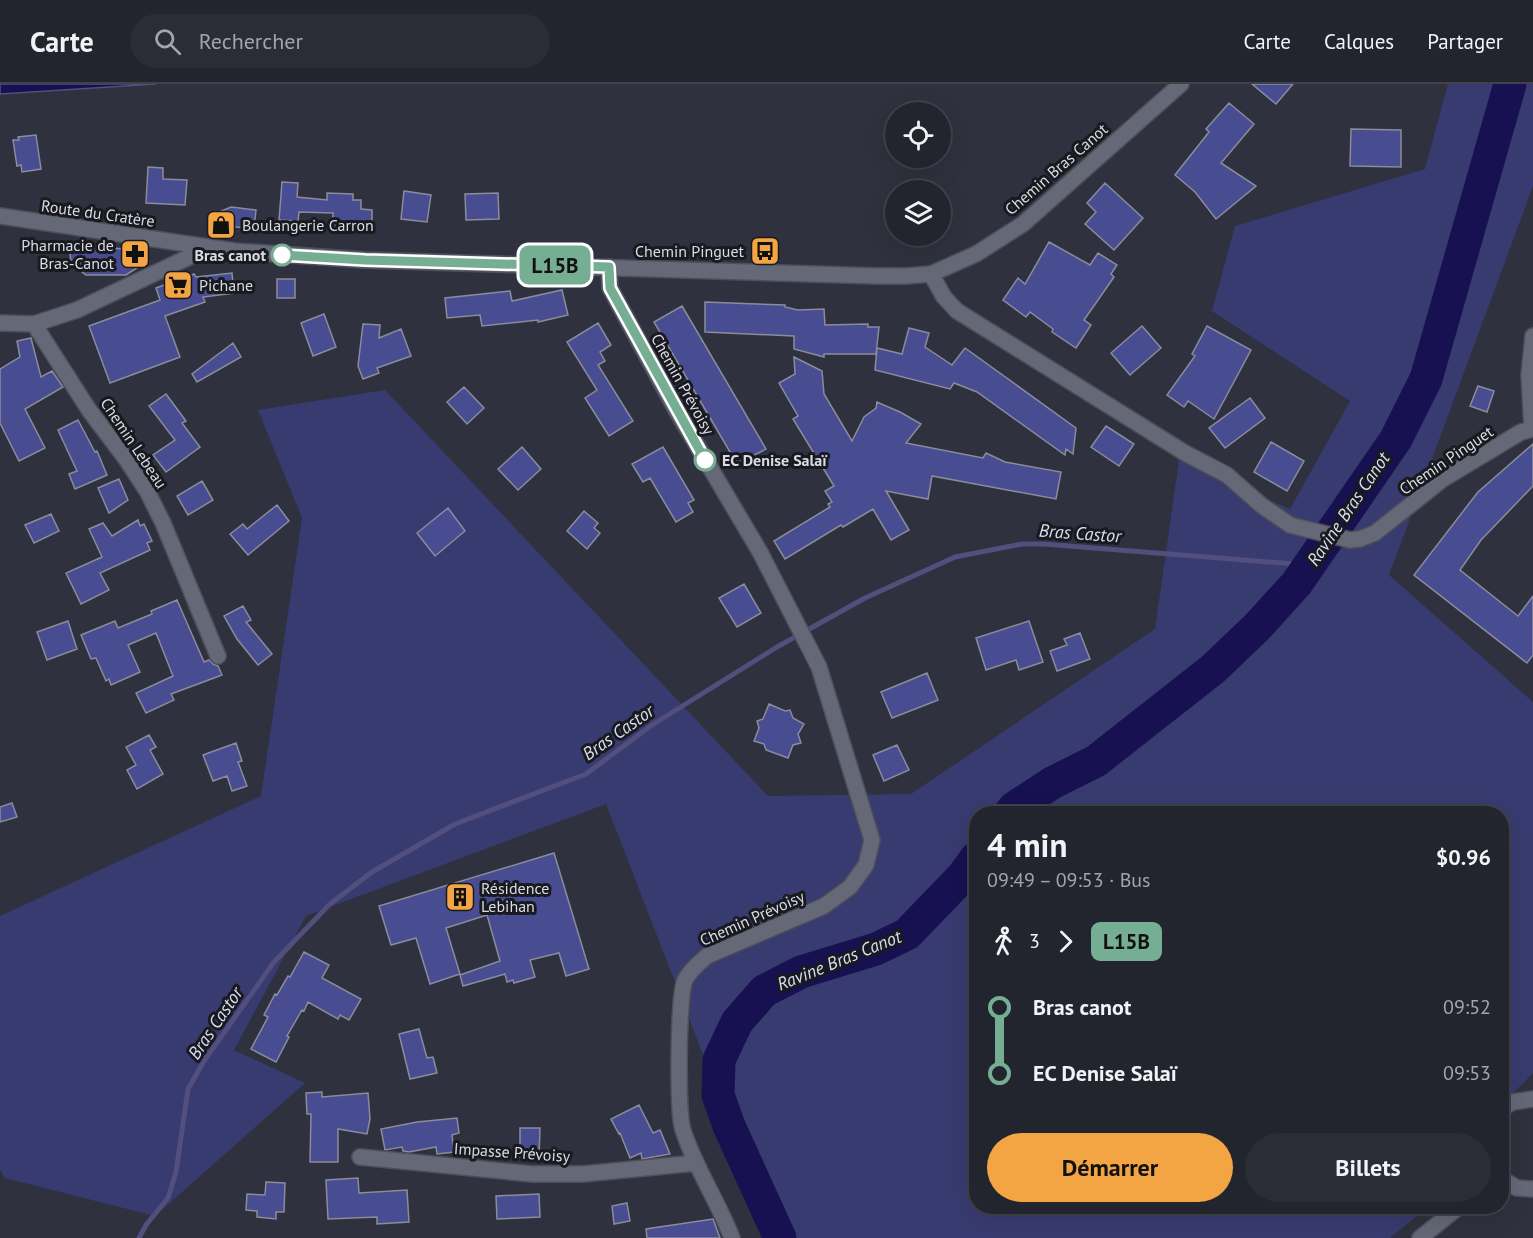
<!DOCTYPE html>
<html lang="fr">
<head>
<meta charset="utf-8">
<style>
	body { margin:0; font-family:"PT Sans",sans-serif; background:#2b2d36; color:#f1f3f6; height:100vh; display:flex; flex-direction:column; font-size:22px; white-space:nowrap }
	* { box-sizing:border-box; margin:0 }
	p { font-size:20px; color:#a3a5aa }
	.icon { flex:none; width:33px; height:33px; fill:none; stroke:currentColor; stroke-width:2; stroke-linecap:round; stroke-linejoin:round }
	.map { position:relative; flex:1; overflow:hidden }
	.details { position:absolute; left:969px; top:722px; width:540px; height:408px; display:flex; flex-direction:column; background:#23252e; border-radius:24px; box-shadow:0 6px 24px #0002,0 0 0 2px #40424a }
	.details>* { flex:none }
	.badge { padding:0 12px; border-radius:9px; font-size:21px; line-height:39px }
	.buttons { position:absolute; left:885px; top:18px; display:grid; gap:12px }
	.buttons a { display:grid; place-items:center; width:66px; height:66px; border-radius:50%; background:#23252e; box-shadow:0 6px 24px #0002,0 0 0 2px #40424a; font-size:30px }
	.map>.badge { position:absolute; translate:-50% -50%; box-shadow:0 0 0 3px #fff }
	.legs { display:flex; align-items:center; gap:9px; height:66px; padding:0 18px; font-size:20px }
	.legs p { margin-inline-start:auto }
	.summary { display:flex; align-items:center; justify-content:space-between; height:102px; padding:0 18px }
	h1 { font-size:33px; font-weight:800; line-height:45px }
	.button { display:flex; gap:12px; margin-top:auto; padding:12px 18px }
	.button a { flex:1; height:69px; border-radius:36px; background:#f3a443; color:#111; font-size:24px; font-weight:800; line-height:69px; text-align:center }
	.button a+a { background:#2b2d36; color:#f1f3f6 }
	ul { padding:0 18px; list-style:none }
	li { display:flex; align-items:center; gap:21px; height:66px; font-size:22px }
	li i { display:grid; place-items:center; width:9px; height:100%; margin:0 8px; background:currentColor }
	li i::after { content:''; width:15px; height:15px; margin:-8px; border:4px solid; border-radius:50%; background:#23252e }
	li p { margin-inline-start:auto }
	li:first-child i { background:linear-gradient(#0000 50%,currentColor 0) }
	li:last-child i { background:linear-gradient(currentColor 50%,#0000 0) }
	header { display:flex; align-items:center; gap:36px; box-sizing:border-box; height:84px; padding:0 30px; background:#23252e; border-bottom:2px solid #40424a }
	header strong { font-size:28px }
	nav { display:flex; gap:33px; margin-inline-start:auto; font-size:21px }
	.search { width:420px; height:54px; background:#2b2d36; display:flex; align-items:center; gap:15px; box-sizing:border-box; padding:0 21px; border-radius:33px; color:#a3a5aa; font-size:22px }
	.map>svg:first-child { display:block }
</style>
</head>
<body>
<header>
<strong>Carte</strong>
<div class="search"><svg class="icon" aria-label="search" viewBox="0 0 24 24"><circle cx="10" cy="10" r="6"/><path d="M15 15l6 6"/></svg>Rechercher</div>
<nav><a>Carte</a><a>Calques</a><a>Partager</a></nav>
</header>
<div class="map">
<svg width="1533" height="1154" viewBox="0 0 1533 1154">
	<rect width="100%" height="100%" fill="#2f313e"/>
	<path fill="#383b6f" d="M1448,0H1533V102L1389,491L1533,618V989L1502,1021V729H976V1122H1415L1418,1131L1390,1154H770L766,1133L606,720L306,832L234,966L305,999L155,1132L5,1094L0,1086V832L261,712L302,434L258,326L385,306L768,712L911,710L1155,545L1179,376L1290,425L1350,317L1212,227L1235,142L1425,85Z"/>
	<path fill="#171151" stroke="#524e7d" stroke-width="1.5" d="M0,0H156L0,10Z"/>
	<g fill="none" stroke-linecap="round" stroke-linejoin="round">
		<path stroke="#524e7d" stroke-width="5" d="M139,1154L146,1141L168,1114L176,1088L188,1005L204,977L274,878L330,820L372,788L455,740L586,690L652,641L777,563L865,514L955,473L1022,460H1044L1308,481"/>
		<path stroke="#171151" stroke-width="33" d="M1010,729L1014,724L1052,699L1096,677L1213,585L1257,543L1297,499L1396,355L1426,295L1510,0
			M780,1154L729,1042L718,1011L719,976L737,938L764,907L801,888L876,865L907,850L963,792L976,774"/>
	</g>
	<path fill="#484d92" stroke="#8a8c9b" stroke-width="1.5" d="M1252,0H1293L1276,20Z
		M1229,19L1254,40L1221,79L1256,102L1216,135L1195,108L1175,91L1209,48L1206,45Z
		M1351,45L1401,46V83L1350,82Z
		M36,51L41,85L22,88L21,81L17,82L13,56H19L18,53Z
		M148,83L163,84V95L187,96L185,121L146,119Z
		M282,98L298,99L297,113L327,116V109L353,110V116H361V125L372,126V141L362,140L361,146L332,145L333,129L299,128L298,137L279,136Z
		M1105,99L1143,134L1114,166L1085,140L1096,128L1087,119Z
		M404,107L431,111L427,138L401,135Z
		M498,109L499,135L466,136L465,110Z
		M231,123L256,126L254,145L227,142L218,145L212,131Z
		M1049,158L1090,181L1098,169L1117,181L1111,190L1114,193L1084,236L1091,241L1076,264L1052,248L1053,245L1030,228L1026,233L1003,216L1018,194L1025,200Z
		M69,160L146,167V178L126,191H86L71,179Z
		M232,189L234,209L203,213L205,218L165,232L180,273L110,299L89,242L160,216L156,204L194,190L196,193Z
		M277,195H295V214H277Z
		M562,206L568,231L538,238V236L482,242L480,231L447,234L445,214L510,207L512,217Z
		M705,218L785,221V223L798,226L824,225L825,241L868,240V243H879L876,270H824V273L794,265V252L705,248Z
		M682,222L766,365L737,380L654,238Z
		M324,230L336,263L313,272L301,239Z
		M598,239L611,261L600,268L605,277L598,281L633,337L609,352L585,314L597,306L567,258Z
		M363,240L380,241L379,254L401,245L411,272L377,284L379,289L363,295L358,282Z
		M1142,242L1161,264L1130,291L1111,269Z
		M1207,242L1251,266L1214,335L1188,317L1184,323L1167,311L1195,272L1192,270Z
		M909,244L929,249L925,263L952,281L965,264L1076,344L1073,370L1066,365L1065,371L977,308L954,299L950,305L875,286L877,264L902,270Z
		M31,254L41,293L52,287L63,303L25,325L45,364L19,377L0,339V285L20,273L17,257Z
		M233,259L241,273L197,298L192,290Z
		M794,273L822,287L824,310L852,357L864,333L876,324L877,318L900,328L921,340L906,359L983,374L986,369L1005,378L1061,388L1056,415L932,392L928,415L886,407L909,446L891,456L873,425L843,443L841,441L785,475L774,457L830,423L828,420L832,418L825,407L834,402L793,335L798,332L779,299L795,290Z
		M1478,302L1494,307L1487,328L1470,322Z
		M464,303L484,324L467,340L447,318Z
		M166,310L186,337L182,339L200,363L166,388L153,371L175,356L149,322Z
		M1250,314L1265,334L1225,364L1209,344Z
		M78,336L95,368L97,367L107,391L75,405L69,390L77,387L58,346Z
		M1106,342L1134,360L1119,382L1091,363Z
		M1271,358L1304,377L1287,407L1254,388Z
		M1533,360V402L1481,456L1460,486L1518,532L1533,512V571L1527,579L1414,491L1478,408Z
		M522,363L541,385L518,406L498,385Z
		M663,363L694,416L688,419L693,428L676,438L650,394L643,398L632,380Z
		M119,395L128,416L109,429L98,404Z
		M202,397L213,416L188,431L177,412Z
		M277,421L289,437L248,471L230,450L243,440L247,445Z
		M448,424L465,447L435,472L417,449Z
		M584,427L598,439L594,444L600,449L587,465L567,447Z
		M51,430L59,447L34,459L25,441Z
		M138,436L140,442L144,440L152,457L147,459L150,466L100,489L109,506L81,520L66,489L102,473L89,445L103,439L112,452Z
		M744,500L761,529L737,543L719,514Z
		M177,516L204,578L209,576L213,580L218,582L222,591L171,610L174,616L146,629L136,609L173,592L156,549L128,561L140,588L111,601L109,595L106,597L96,574L91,575L81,551L115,537L118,544L152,530L151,527Z
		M243,522L251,536L246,538L272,570L258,581L237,555L224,532Z
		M68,537L77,565L47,576L37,548Z
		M1029,537L1043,578L1019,586L1016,576L986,586L976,554Z
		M1080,549L1090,575L1057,587L1050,567L1067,561L1064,555Z
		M927,589L938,616L892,634L881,608Z
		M769,620L785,627L790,626L793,634L804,640L798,650L801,659L793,661L788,674L766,666L764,660L754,657L759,644L757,637L763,635Z
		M149,651L156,663L150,666L163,690L137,705L127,686L136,681L126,663Z
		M236,659L242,677L238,678L247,702L232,707L227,692L213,697L203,671Z
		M897,661L909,686L884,697L873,671Z
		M12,719L17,733L0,738V723Z
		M554,769L589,885L566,892L559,869L530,876L535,893L514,899L513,896L507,898L505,890L463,902L460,891L500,877L487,831L446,844L460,890L430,900L416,854L391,861L379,822Z
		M304,868L329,881L322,894L361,915L349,936L340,931L338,935L308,918L304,927L302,926L287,952L289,953L276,978L251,965L268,933L264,931L275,910L277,911L288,892L290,893Z
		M419,945L427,974L433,973L437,989L410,995L399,950Z
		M322,1008V1013L368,1009L370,1035L367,1050L338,1045V1078H310L311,1030H307L306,1009Z
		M639,1021L653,1049L660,1046L670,1070L642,1075L641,1069L630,1074L620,1049L619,1050L611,1035Z
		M457,1034L459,1049L452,1051L454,1068L437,1070L436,1063L409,1068L403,1067L402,1063L385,1066L381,1045L417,1038Z
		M520,1044H540L539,1073H520Z
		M358,1094L359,1109L407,1106L409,1138L377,1140V1133L328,1135L326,1096Z
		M266,1098L285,1099L284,1128H276V1135L257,1133V1127L246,1126L247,1110L265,1111Z
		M539,1110L540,1133L497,1135L496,1112Z
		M627,1119L630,1137L614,1140L612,1122Z
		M713,1135L720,1154H647L646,1145Z"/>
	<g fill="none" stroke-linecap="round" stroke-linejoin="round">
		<g stroke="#4e4f5a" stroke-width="18">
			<path id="minor" d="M609,183L610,204L676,326L760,468L819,583L872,756L866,781L850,803L824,822L707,872C699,879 690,886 685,896C678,912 677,1028 683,1046C695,1084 718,1117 732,1154
				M931,190L944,213L957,227L1185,369L1227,391L1261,421L1290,441L1350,456L1360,455L1375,449L1443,395L1521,348L1533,345
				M0,239L34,240L77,226L189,173L192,161
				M34,240L89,326L126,375L147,407L163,439L218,572
				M1532,345L1529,291L1533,252
				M1502,1024L1513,1018L1533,1015
				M360,1073L532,1090H583L696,1079
				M1502,1095L1517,1104L1533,1105
				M1420,1154L1460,1122"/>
		</g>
		<g stroke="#4e4f5a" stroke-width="18">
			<path id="tertiary" d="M0,132L234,167L365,176L878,192H906L931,190L976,170L1023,140L1181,0"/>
		</g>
		<use href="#minor" stroke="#656876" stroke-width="15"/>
		<use href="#tertiary" stroke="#656876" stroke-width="15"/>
	</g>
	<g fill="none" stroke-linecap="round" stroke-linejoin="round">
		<g stroke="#fff" stroke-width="14">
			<path id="line-1" d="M282,171L365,176L609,183L610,204L705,376"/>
		</g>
		<use href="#line-1" stroke="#76ae93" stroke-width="9"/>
	</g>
	<defs>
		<g id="shop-square" transform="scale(1.5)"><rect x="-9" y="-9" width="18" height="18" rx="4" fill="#f3a443" stroke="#191a1f"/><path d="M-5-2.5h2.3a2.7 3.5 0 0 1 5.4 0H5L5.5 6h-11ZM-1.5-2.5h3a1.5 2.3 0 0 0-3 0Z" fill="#111"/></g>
		<g id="bus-square" transform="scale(1.5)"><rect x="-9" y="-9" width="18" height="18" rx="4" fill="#f3a443" stroke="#191a1f"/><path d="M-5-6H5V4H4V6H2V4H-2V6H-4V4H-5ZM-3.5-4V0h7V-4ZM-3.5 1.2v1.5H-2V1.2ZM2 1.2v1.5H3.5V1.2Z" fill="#111"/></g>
		<g id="pharmacy-square" transform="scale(1.5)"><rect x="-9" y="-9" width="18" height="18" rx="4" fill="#f3a443" stroke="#191a1f"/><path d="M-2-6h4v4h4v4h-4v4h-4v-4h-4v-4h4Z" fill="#111"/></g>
		<g id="supermarket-square" transform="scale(1.5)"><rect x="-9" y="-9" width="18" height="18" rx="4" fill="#f3a443" stroke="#191a1f"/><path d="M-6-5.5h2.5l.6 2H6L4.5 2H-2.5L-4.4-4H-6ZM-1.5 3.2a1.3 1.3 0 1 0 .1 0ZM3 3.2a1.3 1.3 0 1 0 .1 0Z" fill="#111"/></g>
		<g id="building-square" transform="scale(1.5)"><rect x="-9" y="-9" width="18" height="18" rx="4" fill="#f3a443" stroke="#191a1f"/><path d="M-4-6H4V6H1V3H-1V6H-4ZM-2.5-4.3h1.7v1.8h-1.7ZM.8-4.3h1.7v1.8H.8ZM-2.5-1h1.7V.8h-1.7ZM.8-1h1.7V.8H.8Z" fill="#111"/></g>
	</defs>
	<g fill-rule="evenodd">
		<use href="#shop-square" x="221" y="141"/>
		<use href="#bus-square" x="765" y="167"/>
		<use href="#pharmacy-square" x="135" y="170"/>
		<use href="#supermarket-square" x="178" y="201"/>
		<use href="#building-square" x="460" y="813"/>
	</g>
	<g fill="#fff" stroke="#76ae93" stroke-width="3">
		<circle cx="282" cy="171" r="10"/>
		<circle cx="705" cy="376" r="10"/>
	</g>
	<g text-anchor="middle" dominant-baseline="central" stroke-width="6" stroke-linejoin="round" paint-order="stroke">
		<g font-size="16" fill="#dadbe4" stroke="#191a1f">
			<text transform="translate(1056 85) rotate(-41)">Chemin Bras Canot</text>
			<text transform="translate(98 129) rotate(8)">Route du Cratère</text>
			<text transform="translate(683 300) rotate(61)">Chemin Prévoisy</text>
			<text transform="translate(134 359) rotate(56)">Chemin Lebeau</text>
			<text transform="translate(1446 376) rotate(-34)">Chemin Pinguet</text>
			<text transform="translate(752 834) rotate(-24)">Chemin Prévoisy</text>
			<text transform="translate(512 1068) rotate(4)">Impasse Prévoisy</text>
		</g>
		<g font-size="16" fill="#dadbe4" stroke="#191a1f" text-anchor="start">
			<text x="242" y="141">Boulangerie Carron</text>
			<text x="114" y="161" text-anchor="end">Pharmacie de<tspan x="114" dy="18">Bras-Canot</tspan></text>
			<text x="744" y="167" text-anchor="end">Chemin Pinguet</text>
			<text x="199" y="201">Pichane</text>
			<text x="481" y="804">Résidence<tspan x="481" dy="18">Lebihan</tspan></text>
		</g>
		<g font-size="16" font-weight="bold" fill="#dadbe4" stroke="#191a1f" text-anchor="end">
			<text x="266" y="171">Bras canot</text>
			<text x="722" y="376" text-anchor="start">EC Denise Salaï</text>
		</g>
		<g font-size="18" font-style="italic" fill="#dbdef3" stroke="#191a1f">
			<text transform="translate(1348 425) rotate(-56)">Ravine Bras Canot</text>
			<text transform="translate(1080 449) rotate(4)">Bras Castor</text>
			<text transform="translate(618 648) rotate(-35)">Bras Castor</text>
			<text transform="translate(839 876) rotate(-22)">Ravine Bras Canot</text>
			<text transform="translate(215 939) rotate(-56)">Bras Castor</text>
		</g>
	</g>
</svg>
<div class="buttons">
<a><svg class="icon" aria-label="locate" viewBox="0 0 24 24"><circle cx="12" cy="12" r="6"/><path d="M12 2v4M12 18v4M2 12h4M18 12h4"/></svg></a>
<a><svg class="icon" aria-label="layers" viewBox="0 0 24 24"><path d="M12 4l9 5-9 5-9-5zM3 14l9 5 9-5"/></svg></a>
</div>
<b class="badge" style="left:555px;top:181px;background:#76ae93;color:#111">L15B</b>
<section class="details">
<div class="summary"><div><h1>4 min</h1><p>09:49 – 09:53 · Bus</p></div><b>$0.96</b></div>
<div class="legs"><svg class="icon" aria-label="walk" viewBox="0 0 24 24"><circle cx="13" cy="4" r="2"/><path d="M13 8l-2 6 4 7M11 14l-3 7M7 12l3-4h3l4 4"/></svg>3<svg class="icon" aria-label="forward" viewBox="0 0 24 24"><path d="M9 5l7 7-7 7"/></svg><b class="badge" style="background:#76ae93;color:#111">L15B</b></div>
<ul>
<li><i style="color:#76ae93"></i><b>Bras canot</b><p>09:52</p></li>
<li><i style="color:#76ae93"></i><b>EC Denise Salaï</b><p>09:53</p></li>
</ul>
<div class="button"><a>Démarrer</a><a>Billets</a></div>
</section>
</div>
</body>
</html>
